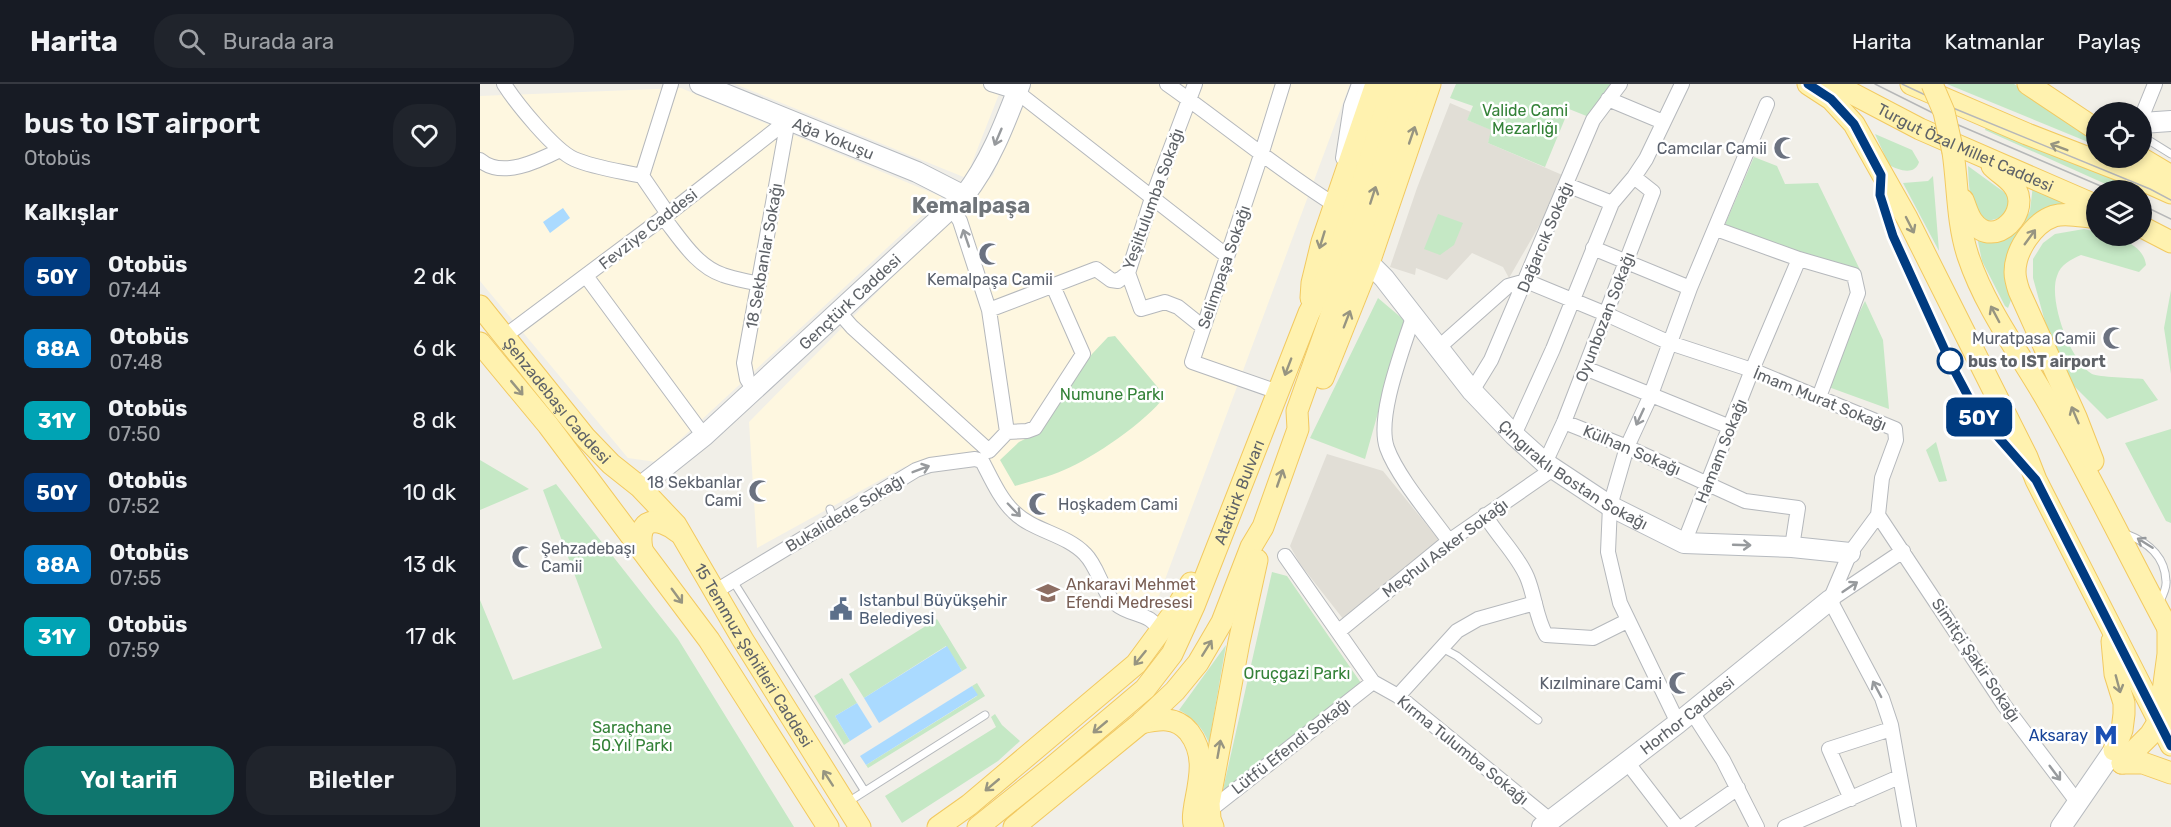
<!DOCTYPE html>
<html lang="tr">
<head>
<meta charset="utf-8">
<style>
	body { margin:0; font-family:Rubik,sans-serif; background:#20242c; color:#f1f3f6; height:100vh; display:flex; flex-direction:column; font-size:22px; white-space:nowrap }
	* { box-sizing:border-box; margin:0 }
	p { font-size:20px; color:#9ea1a6 }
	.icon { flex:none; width:33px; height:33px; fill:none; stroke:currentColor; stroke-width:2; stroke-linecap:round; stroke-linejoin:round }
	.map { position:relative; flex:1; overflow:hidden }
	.side { display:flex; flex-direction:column; background:#171b24; width:480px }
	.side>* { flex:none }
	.badge { padding:0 12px; border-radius:9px; font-size:21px; line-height:39px }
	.tools { position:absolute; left:1606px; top:18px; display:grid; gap:12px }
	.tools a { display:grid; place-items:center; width:66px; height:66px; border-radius:50%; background:#171b24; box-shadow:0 3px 9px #0003; font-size:30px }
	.map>.badge { position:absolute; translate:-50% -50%; box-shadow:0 0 0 3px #fff }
	h2 { padding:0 24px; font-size:22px; line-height:54px }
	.round { display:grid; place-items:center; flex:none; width:63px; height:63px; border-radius:24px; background:#20242c }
	.head { display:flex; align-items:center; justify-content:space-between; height:102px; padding:0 24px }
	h1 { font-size:28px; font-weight:600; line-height:45px }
	.primary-button { display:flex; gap:12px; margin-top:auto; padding:12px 24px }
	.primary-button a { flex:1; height:69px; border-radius:24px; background:#0f766e; color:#fff; font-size:24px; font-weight:600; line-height:69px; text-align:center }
	.primary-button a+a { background:#20242c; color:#f1f3f6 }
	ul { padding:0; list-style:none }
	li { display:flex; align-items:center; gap:18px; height:72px; padding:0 24px }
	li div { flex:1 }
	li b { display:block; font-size:22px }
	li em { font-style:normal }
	li .badge { min-width:66px; font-weight:700; text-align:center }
	header { display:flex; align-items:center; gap:36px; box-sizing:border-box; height:84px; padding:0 30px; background:#171b24; border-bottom:2px solid #363941 }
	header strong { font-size:28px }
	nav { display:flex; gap:33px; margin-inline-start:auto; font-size:21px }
	.search { width:420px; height:54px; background:#20242c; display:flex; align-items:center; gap:15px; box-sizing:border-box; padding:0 21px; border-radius:24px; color:#9ea1a6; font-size:22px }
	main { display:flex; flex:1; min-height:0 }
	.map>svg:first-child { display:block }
</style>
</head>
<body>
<header>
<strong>Harita</strong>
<div class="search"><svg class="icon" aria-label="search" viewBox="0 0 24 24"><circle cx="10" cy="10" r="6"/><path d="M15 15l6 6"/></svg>Burada ara</div>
<nav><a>Harita</a><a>Katmanlar</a><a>Paylaş</a></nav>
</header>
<main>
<section class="side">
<div class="head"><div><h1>bus to IST airport</h1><p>Otobüs</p></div><a class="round"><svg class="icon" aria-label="heart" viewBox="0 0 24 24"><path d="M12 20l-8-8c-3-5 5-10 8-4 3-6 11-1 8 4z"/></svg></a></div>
<h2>Kalkışlar</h2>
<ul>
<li><span class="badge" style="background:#003b80;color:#fff">50Y</span><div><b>Otobüs</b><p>07:44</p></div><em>2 dk</em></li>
<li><span class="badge" style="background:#0072bc;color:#fff">88A</span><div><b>Otobüs</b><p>07:48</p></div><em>6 dk</em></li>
<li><span class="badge" style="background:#00a3b4;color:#fff">31Y</span><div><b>Otobüs</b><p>07:50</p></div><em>8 dk</em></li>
<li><span class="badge" style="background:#003b80;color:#fff">50Y</span><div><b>Otobüs</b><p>07:52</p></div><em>10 dk</em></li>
<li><span class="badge" style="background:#0072bc;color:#fff">88A</span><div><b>Otobüs</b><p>07:55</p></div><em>13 dk</em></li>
<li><span class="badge" style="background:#00a3b4;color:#fff">31Y</span><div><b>Otobüs</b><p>07:59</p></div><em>17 dk</em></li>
</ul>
<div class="primary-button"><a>Yol tarifi</a><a>Biletler</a></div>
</section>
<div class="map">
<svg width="1691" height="743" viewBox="0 0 1691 743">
	<rect width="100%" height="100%" fill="#f1efe8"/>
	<path fill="#fef7e0" d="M255,0H523L486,94Z
		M550,0H870L674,525L636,510L615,469L590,453L541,427L495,367L424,383L277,464L269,338L513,91Z
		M201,4L462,113L176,378L148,374L0,197V12Z"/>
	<path fill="#e1ded6" d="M970,19L991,28L987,36L1012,46L1008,59L1087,93L1029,194L1023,183L992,169L967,196L936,184L935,191L910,183L937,104Z
		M847,370L903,387L959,456L864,536L820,480L810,462Z"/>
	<path fill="#c5e8c5" d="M976,0H1134L1109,33L1089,25L1065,83L1008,59L1011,46L987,36L993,22L970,14Z
		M1467,0H1534L1613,48L1608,58Z
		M1506,43L1662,106H1639L1505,46Z
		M1395,50L1432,66L1439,78C1435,92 1418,86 1409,81Z
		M1274,73L1297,82L1305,100L1338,99L1382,190L1244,143Z
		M1488,82L1528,111L1529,121L1523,133L1508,137C1488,127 1489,101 1488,82Z
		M1453,92L1459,167L1423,99L1448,97Z
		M1553,101L1595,118L1559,129L1543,140L1525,178L1524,191L1533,211L1528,224L1525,222L1502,177L1497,153H1527L1543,140L1550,127Z
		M958,130L983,139L974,161L960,171L944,165Z
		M1604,145L1617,148V152C1636,152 1663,159 1666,181L1659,188L1601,171C1590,176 1581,180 1577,192C1568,216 1590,277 1612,290C1618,293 1653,294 1663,295L1678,316L1627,335L1592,300L1573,267L1553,194V175L1563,159L1575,150Z
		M1691,206V290L1684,244Z
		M898,214L924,236L885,375L830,354Z
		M1385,217L1403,256L1409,325L1343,301Z
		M635,252L685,312C666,338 613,374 584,386C568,393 551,397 535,402L520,376L539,358L557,349L568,330L612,270L628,253Z
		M1691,345V439L1686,437L1645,359Z
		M1456,358L1467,397L1459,398L1446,366Z
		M0,376L49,405L0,426Z
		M76,400L198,555L314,743H0V516L33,596L122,564L63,406Z
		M792,488L807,492L881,599L742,710Z
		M457,535L487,584L482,587L466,562L384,614L369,590Z
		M746,561L729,659C722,643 715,635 699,626Z
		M362,594L377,619L355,632L370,657L364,661L334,612Z
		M497,599L505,612L388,684L386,681L497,612L492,602Z
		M515,630L522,641L540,657L518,677L422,739L405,712L516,643L511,633Z"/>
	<path fill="#aadaff" d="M83,124L90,134L70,149L63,138Z
		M467,562L482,587L399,639L384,614Z
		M492,602L498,611L386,681L380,672Z
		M377,619L392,643L370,657L355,632Z"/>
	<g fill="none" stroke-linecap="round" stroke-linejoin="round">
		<g stroke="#b5b8bc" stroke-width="9">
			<path id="lane" d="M1662,52L1691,70
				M1401,100L1400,111L1413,152L1473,284L1497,329L1540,378
				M350,425L353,434
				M1646,450C1667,458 1685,471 1686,497C1687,504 1682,513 1679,519
				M253,497L384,706
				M962,564L977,572L1058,636
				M368,718L505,631"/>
		</g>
		<g stroke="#b5b8bc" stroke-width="16">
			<path id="street" d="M24,0C36,19 74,66 94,75C115,84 140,87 162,92
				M511,0L537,8L747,172
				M687,0C744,40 796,84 855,121L856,114
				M1128,15L1183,38
				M1662,32L1675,0
				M863,74L871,22L879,0
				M0,76C22,95 58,77 80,66
				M1087,101L1132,119
				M472,124L480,137L509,226L527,348
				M188,130L162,92L191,0
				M183,133C200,154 216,182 243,191C254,195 267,197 279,200
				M1236,145L1319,175L1374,191L1378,209L1339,313
				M1113,164L1210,204
				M648,189L661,225L685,218L698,223L723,243
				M106,192L224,352
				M509,226L616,185L631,196L638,197L648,189L672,114L715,0
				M358,227L372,243L509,367L527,348
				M933,233C923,265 896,333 907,364C917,392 951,432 969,457
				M25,252L188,130L308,36
				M958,264L1028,202L1046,197L1126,230L1190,259L1272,286L1415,345L1416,356L1402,394L1398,431L1370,469L1350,516L1423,467
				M1105,284L1250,343
				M274,306L267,295L264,279L308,36
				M992,307L1011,276L1113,36L1140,0
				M798,308L712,278L781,71L803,0
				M1084,338L1147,363L1265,417L1318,424L1312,463
				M527,348L547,347L555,344L603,270L573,202
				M1034,351L1073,265L1132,119L1154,93L1166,75L1202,0
				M1065,379L1084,338L1173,108L1154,93
				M1005,431C1018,453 1037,470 1047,493C1055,512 1056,534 1066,551L1113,554L1147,537
				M1398,431L1524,621L1598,719
				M1204,459L1272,286L1319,175
				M805,472L893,598L918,612L1071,737
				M236,507L436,386L450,381L495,375L502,377C511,394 520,415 534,428C553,447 586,450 605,470C619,484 621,507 636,520C651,533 672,527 680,549
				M1350,516L1402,614L1411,641L1429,743
				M859,547L969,457L1073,385
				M918,612L977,547L998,535L1055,519
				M1212,628L1243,676L1277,743
				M1198,639L1140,519L1128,468L1130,422L1147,363L1170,313L1210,204L1287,20
				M1147,678L1197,743
				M1371,715L1349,665L1411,645
				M729,727L893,598
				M1202,743L1258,704
				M1305,743L1419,693"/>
		</g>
		<g stroke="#b6babf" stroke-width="22">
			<g id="secondary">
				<path id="s1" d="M220,0L437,88L484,112"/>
				<path d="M1662,39L1691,37"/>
				<path id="s2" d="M889,179L904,194L992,307L1034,351L1065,379L1130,422L1204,459L1312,463L1370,469"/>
				<path id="s3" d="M160,403L224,352L484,112C510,79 525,39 540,0"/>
				<path id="s4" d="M1062,743L1198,639L1350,516"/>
				<path d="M1581,743L1634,666"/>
			</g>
		</g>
		<g stroke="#f2c960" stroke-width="23">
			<g id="primary">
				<path d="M1328,0L1351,15L1374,40L1427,134L1547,373L1556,396L1691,661"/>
				<path id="s5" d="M1354,0L1440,45L1617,122"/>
				<path d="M1431,0L1547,50L1642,87L1691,109"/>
				<path d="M1548,0L1617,46"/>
				<path d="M1473,68C1478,102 1477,139 1488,172C1506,226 1541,271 1569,320C1612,395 1650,474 1691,550"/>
				<path d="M1661,74L1691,92"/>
				<path d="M1483,116C1486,123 1488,132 1493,138C1514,167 1554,127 1533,101C1528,94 1519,89 1512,82"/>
				<path d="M1662,143L1691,158"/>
				<path d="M831,214L832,199L842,158L896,0"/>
				<path id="s6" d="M0,222L105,353L131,380L160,403L196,441L263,556L380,743"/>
				<path d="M0,259L68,341L229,556L348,743"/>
				<path d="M843,294L889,179L950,0"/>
				<path d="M1613,377L1596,333L1539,207C1537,201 1535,195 1535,188C1535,167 1553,139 1574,132C1587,128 1604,133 1617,134"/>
				<path d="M162,465C156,433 178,432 198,448"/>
				<path d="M1632,557L1635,590L1644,619V630L1642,646L1634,666"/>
				<path d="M1679,637L1688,570V544"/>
				<path d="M661,639C679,635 696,632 709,648C726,670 720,694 715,720C714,727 712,736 715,743"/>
				<path d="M1642,679L1670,651L1685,627"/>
				<path d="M1642,679H1663L1691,689"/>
				<path d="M458,743L489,721L656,580L695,527L711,499"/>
				<path id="s7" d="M498,743L569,686L665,605L692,570L714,522L829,229C869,158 888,76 914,0"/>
				<path d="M534,743L661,639L695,607L718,579L742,538L771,463L783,443L818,345L817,327L892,116L929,0"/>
				<path d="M733,743L730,735L729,719L759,558L777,476"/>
			</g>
		</g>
		<use href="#lane" stroke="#fff" stroke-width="7"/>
		<use href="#street" stroke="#fff" stroke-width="14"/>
		<use href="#secondary" stroke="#fff" stroke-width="20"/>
		<use href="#primary" stroke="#fff2af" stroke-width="21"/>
		<path stroke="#b6b7b8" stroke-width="1.5" d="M1395,0L1469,37L1630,106
			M1422,0L1473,24L1670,105L1691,116
			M1662,121L1691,135"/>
		<g stroke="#f2c960" stroke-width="23" stroke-linecap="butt">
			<path id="primary-bridge" d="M1452,0L1464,28L1473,68"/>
		</g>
		<use href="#primary-bridge" stroke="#fff2af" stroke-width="21"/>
	</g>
	<defs><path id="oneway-shaft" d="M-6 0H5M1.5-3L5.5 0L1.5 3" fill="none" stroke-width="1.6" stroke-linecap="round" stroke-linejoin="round" transform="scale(1.5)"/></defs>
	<g stroke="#979581">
		<use href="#oneway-shaft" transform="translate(932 51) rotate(-71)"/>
		<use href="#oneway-shaft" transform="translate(1579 63) rotate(-159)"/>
		<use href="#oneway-shaft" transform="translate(893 111) rotate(-72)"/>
		<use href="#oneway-shaft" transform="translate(1430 141) rotate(63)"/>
		<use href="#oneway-shaft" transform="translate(1550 153) rotate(-54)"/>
		<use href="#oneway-shaft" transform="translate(842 156) rotate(107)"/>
		<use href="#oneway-shaft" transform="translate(1515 230) rotate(-118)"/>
		<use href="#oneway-shaft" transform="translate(867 235) rotate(-69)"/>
		<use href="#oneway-shaft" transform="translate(808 283) rotate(111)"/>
		<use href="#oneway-shaft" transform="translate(37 304) rotate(50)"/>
		<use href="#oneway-shaft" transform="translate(1595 331) rotate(-113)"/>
		<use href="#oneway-shaft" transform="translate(800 394) rotate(-71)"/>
		<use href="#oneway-shaft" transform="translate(197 512) rotate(54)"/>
		<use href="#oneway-shaft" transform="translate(727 564) rotate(-58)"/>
		<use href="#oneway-shaft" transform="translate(660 574) rotate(129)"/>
		<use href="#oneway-shaft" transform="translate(1638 600) rotate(75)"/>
		<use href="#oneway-shaft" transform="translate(620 643) rotate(140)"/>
		<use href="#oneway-shaft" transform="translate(739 665) rotate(-80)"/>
		<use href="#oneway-shaft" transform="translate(348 694) rotate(-123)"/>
		<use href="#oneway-shaft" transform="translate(512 701) rotate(140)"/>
	</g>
	<g stroke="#979a9d">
		<use href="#oneway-shaft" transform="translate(518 53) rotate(113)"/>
		<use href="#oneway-shaft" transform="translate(486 154) rotate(-109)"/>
		<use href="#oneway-shaft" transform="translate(1160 333) rotate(115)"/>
		<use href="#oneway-shaft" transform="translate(441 385) rotate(-21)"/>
		<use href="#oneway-shaft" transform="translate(534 426) rotate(46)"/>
		<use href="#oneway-shaft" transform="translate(1665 459) rotate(-148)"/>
		<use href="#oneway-shaft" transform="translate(1262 461) rotate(2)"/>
		<use href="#oneway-shaft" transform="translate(1370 503) rotate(-34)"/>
		<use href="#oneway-shaft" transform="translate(1397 605) rotate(-118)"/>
		<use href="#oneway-shaft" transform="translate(1575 689) rotate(53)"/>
	</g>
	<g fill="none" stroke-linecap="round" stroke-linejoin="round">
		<g stroke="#fff" stroke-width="14">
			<path id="line" d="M1328,0L1351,15L1374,40L1401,91L1400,111L1413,152L1473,284L1497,329L1556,396L1691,662"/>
		</g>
		<use href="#line" stroke="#003b80" stroke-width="9"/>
	</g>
	<defs>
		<g id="mosque-bare" transform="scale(1.8)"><path d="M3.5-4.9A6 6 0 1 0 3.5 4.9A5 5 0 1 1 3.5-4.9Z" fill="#6b7280" stroke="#fff" stroke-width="2.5" paint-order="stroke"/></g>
		<g id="university-bare" transform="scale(1.8)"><path d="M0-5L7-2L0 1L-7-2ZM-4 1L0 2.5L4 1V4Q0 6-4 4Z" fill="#8d6e63" stroke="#fff" stroke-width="2.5" paint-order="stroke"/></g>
		<g id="civic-bare" transform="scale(1.8)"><path d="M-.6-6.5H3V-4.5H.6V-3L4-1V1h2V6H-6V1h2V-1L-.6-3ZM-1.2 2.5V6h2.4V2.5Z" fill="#5c6f8a" stroke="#fff" stroke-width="2.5" paint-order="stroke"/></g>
		<g id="metro-bare" transform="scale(1.8)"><path d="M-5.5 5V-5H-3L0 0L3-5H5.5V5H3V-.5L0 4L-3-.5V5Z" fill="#1a4fb4" stroke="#fff" stroke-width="2.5" paint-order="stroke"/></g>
	</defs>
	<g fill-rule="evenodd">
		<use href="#mosque-bare" x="1305" y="64"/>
		<use href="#mosque-bare" x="510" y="170"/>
		<use href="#mosque-bare" x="1634" y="254"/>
		<use href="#mosque-bare" x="280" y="407"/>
		<use href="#mosque-bare" x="560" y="420"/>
		<use href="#mosque-bare" x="43" y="473"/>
		<use href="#university-bare" x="568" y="509"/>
		<use href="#civic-bare" x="361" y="525"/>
		<use href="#mosque-bare" x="1200" y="599"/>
		<use href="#metro-bare" x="1626" y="651"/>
	</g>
	<circle fill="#fff" stroke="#003b80" stroke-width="3" cx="1470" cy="277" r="12"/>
	<g text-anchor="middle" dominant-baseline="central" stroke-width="5" stroke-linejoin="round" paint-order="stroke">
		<g font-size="16" fill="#348238" stroke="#fff">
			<text x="1045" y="26">Valide Cami<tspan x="1045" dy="18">Mezarlığı</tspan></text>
			<text x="632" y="310">Numune Parkı</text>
			<text x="817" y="589">Oruçgazi Parkı</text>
			<text x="152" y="643">Saraçhane<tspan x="152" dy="18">50.Yıl Parkı</tspan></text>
		</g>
		<g font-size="16" fill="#5f6368" stroke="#fff">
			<text stroke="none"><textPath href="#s1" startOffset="144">Ağa Yokuşu</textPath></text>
			<text stroke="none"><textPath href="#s5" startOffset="146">Turgut Özal Millet Caddesi</textPath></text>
			<text transform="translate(673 115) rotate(-70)">Yeşiltulumba Sokağı</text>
			<text transform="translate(168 145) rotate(-38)">Fevziye Caddesi</text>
			<text transform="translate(1065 153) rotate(-67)">Dağarcık Sokağı</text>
			<text transform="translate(284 172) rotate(-80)">18 Sekbanlar Sokağı</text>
			<text transform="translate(744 183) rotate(-71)">Selimpaşa Sokağı</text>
			<text stroke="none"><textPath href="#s3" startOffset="280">Gençtürk Caddesi</textPath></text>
			<text transform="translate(1125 233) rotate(-69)">Oyunbozan Sokağı</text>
			<text stroke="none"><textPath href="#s6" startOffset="122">Şehzadebaşı Caddesi</textPath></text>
			<text transform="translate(1340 315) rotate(22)">İmam Murat Sokağı</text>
			<text transform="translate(1152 366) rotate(23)">Külhan Sokağı</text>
			<text transform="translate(1241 367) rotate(-68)">Hamam Sokağı</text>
			<text stroke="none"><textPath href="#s2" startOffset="297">Çıngıraklı Bostan Sokağı</textPath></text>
			<text stroke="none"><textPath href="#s7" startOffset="436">Atatürk Bulvarı</textPath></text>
			<text transform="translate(365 429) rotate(-31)">Bukalidede Sokağı</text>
			<text transform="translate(965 464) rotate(-37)">Meçhul Asker Sokağı</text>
			<text stroke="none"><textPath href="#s6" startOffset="446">15 Temmuz Şehitleri Caddesi</textPath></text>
			<text transform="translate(1496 576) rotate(56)">Simitçi Şakir Sokağı</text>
			<text stroke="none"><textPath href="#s4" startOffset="183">Horhor Caddesi</textPath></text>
			<text transform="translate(811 662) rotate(-38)">Lütfü Efendi Sokağı</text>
			<text transform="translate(983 666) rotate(39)">Kırma Tulumba Sokağı</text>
		</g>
		<g font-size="16" fill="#5b616d" stroke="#fff" text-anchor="end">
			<text x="1287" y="64">Camcılar Camii</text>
			<text x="510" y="195" text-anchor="middle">Kemalpaşa Camii</text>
			<text x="1616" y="254">Muratpasa Camii</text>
			<text x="262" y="398">18 Sekbanlar<tspan x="262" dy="18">Cami</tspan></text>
			<text x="578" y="420" text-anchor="start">Hoşkadem Cami</text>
			<text x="61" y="464" text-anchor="start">Şehzadebaşı<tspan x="61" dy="18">Camii</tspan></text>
			<text x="1182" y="599">Kızılminare Cami</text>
		</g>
		<g font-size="16" font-weight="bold" fill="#5f6368" stroke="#fff" text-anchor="start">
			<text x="1488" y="277">bus to IST airport</text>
		</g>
		<g font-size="16" fill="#785e54" stroke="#fff" text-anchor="start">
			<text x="586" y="500">Ankaravi Mehmet<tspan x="586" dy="18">Efendi Medresesi</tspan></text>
		</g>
		<g font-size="16" fill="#4e5e75" stroke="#fff" text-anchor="start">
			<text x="379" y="516">Istanbul Büyükşehir<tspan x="379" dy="18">Belediyesi</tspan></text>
		</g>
		<g font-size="16" fill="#164399" stroke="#fff" text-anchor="end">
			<text x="1608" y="651">Aksaray</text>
		</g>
		<g font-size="22" font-weight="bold" fill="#70757a" stroke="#fff">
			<text x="491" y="121">Kemalpaşa</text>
		</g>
	</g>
</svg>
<div class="tools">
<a><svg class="icon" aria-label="locate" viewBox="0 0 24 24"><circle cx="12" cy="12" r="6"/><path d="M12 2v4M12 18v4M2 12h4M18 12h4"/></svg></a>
<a><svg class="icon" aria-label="layers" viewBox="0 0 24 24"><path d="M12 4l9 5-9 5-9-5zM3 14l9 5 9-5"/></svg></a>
</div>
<b class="badge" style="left:1499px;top:333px;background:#003b80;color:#fff">50Y</b>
</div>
</main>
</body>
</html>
